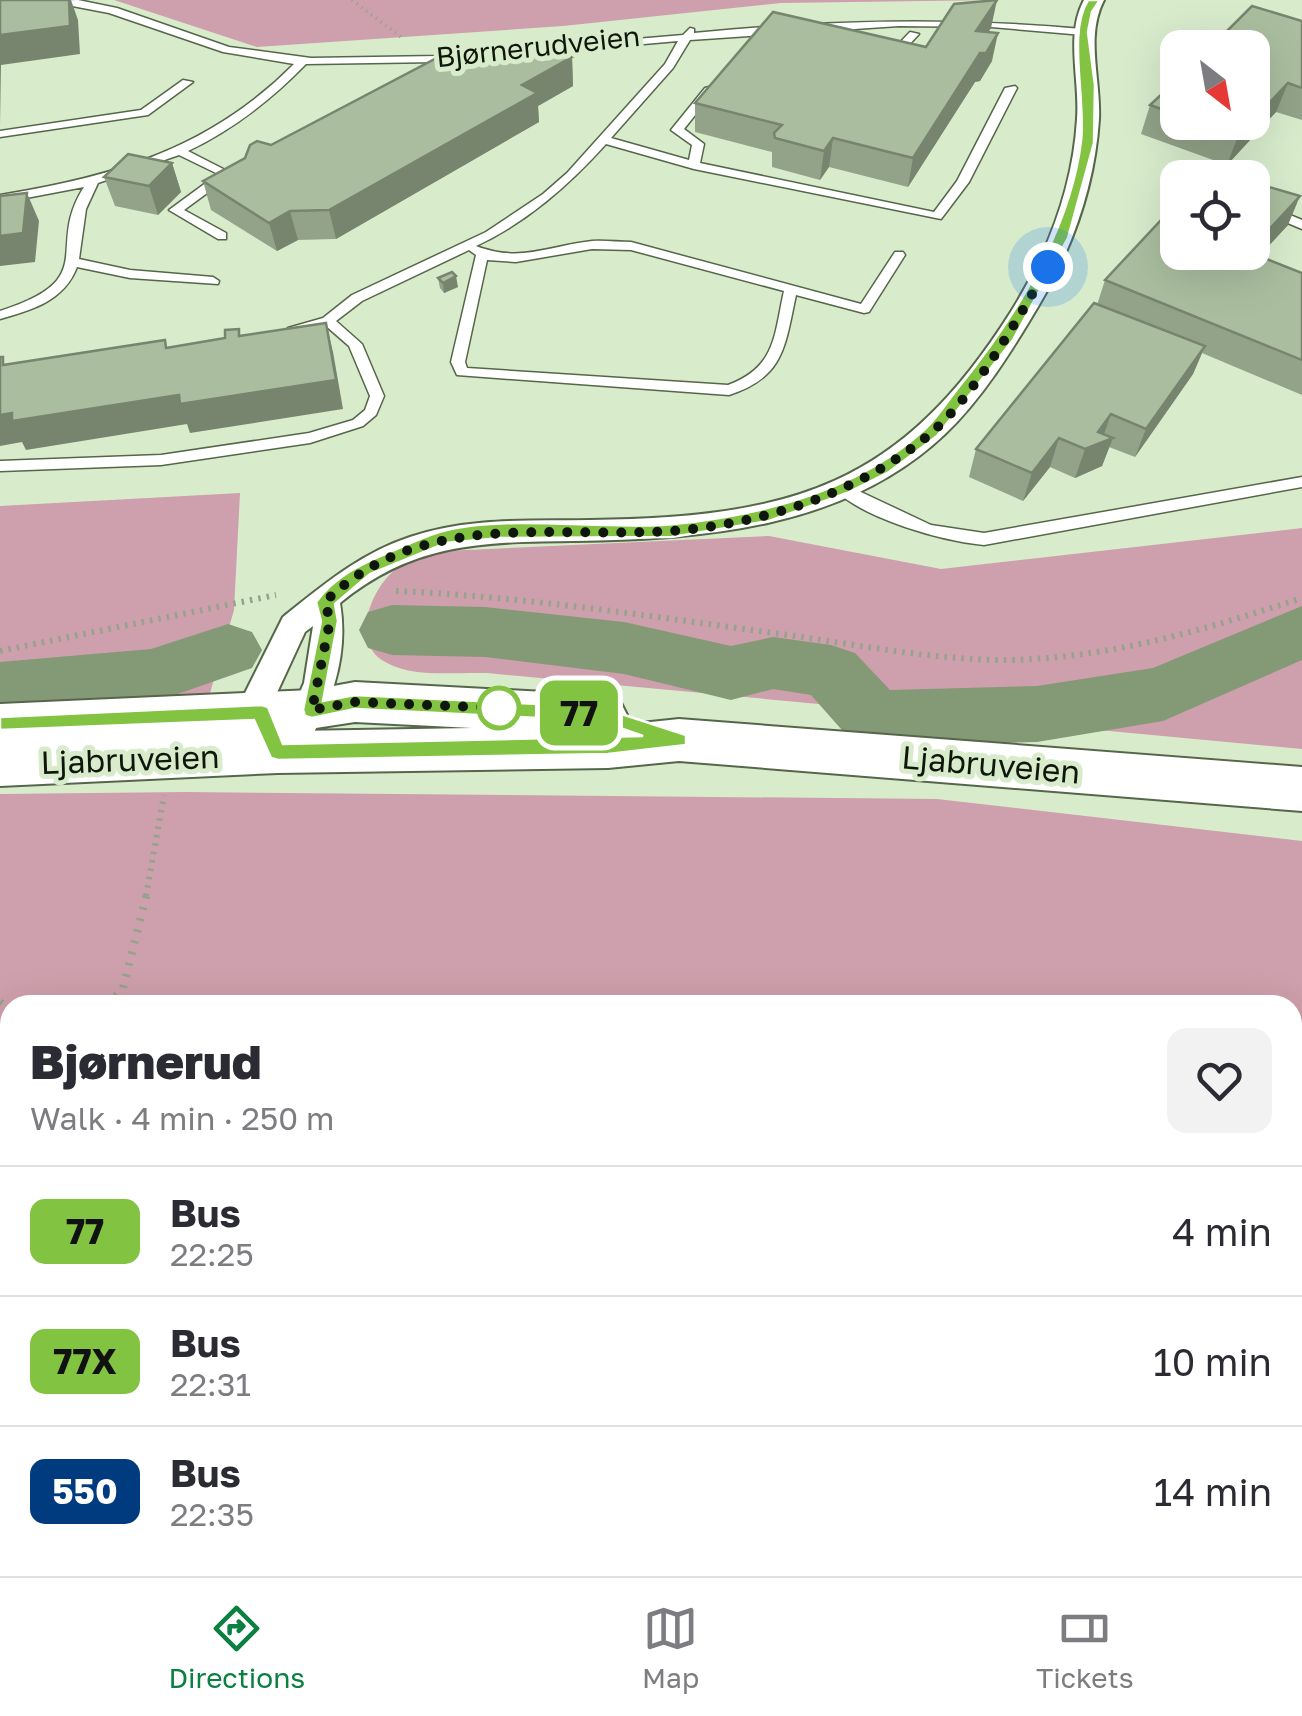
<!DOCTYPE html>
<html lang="en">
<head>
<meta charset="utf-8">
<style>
	body { margin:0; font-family:"Golos Text",sans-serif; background:#f2f2f3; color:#2b2b33; height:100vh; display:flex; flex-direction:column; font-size:38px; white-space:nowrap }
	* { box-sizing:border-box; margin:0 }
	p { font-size:32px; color:#7c7c81 }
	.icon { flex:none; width:55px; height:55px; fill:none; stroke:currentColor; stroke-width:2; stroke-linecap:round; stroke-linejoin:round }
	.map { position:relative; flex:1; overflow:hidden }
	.panel { position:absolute; left:0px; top:995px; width:1302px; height:582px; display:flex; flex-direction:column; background:#fff; border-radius:30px 30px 0 0; box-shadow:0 10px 40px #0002 }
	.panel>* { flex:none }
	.badge { padding:0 20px; border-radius:15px; font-size:35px; line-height:65px }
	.needle { width:65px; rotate:149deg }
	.fabs { position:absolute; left:1160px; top:30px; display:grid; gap:20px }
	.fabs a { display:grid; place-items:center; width:110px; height:110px; border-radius:20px; background:#fff; box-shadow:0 10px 40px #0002; font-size:50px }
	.you { position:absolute; width:50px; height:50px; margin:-25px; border:8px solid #fff; border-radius:50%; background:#1a73e8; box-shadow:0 0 0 15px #1a73e833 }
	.map>.badge { position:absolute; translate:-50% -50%; box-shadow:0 0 0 5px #fff }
	.round { display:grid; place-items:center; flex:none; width:105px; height:105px; border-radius:20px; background:#f2f2f3 }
	.head { display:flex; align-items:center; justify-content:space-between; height:170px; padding:0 30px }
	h1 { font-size:48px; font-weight:800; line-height:75px }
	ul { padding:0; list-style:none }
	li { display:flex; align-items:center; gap:30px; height:130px; padding:0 30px; border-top:2px solid #e1e1e2 }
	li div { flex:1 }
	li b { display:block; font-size:38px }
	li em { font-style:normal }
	li .badge { min-width:110px; font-weight:700; text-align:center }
	.tabs { display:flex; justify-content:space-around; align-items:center; height:140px; border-top:2px solid #e1e1e2; background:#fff; font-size:28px; color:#7c7c81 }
	.tabs a { display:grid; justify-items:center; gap:5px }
	.tabs .current { color:#0b8043 }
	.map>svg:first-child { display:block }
</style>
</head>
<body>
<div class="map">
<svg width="1302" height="1576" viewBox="0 0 1302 1576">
	<rect width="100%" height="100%" fill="#d8eccc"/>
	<path fill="#ce9fac" d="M114,0H995L781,3L563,26L257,47Z
		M240,493L234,610L208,700L0,707V506Z
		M1302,528V749L487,673C455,672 415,678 387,663C347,644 372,584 400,566C412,558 431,556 445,551L769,536L941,569Z
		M186,792L937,799L1302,841V1411L1292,1407V1005H10V1568H888L882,1576H0V794Z"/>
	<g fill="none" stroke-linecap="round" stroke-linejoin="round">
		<path fill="#849a76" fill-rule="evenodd" d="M392,605L485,607L624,622L731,646L773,637L831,645L855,653L890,690L1037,686L1153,668L1302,606V660L1163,721L1037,742L874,746L849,738L811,695L773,689L731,700L624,674L485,657L392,655L368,648L359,630L368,612Z
			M228,624L252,632L262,650L252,668L152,703L0,716V662L151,649Z"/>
		<g stroke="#55664a" stroke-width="3">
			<path id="lane" d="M78,0L117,8L229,47L311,58L438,56L683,35L690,28L694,29V33C827,20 949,17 1083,29L1088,32L1083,35L991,27L899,26L690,40L673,68L611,138L689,160L692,145L671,130L705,88L709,87L715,90L684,129L704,144L700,163L934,212L957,181L1005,88L1015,86L1017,88L969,182L941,219L694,169L606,144C568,186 527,222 476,246C520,263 548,246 592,241C605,240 618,242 631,242L861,304L895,252H903L905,255L869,312L864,313L796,295C785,345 785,377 729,395L457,375L451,362L476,255L469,250L362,301L336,321L362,344L384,396L376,415L363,426L310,443L161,465L0,471V461L161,455L309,433L353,420L365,410L370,396L349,346L326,326L293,335L288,334V328L323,318L352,295L486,232L543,194L567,173L665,64L678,41L438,62L306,64C271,100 234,129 188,151L233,174L184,210L226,233V239H218L169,210L218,174L179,155L98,183L86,209L79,259L130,270L213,277L219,281L218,284L130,278L77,267C64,301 32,310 0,319V311C103,278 44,249 84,187L0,203V195C114,177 211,148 294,64L223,52L109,13L46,1ZM592,249L631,250L784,291C774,336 776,367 728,385L467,368L465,362L487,260L516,262Z
				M910,32L919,34L896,59H888V55Z
				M183,80L193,82L148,115L0,137V131L141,110Z
				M1180,171L1192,178H1176L1174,175Z
				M1252,199L1302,220V229L1252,208Z
				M1302,477V487L984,545C942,541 864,519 834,489L836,485H846L931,525L984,533Z"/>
		</g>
		<g stroke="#55664a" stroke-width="4">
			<path id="street" d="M1084,0H1104C1085,36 1101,80 1099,119C1095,185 1072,249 1039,305C1013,349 982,399 945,434C846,528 705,539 575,541C484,542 414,542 340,603C348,650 335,695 312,736L301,740L290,736L285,727L304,683L313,626L305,632L274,699L284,735L279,744L268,748L257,744L242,699L283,617C323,585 361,553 410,537C468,517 531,521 590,520C792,517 900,488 1012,310C1048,252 1073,187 1077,119C1080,80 1065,35 1084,0Z"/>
		</g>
		<g stroke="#55664a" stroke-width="4">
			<path id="primary" d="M355,682L602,695L620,701L627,715L622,725L679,719L1302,767V811L679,761L608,768L278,773L0,786V704L312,690ZM355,722L472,728L296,731Z"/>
		</g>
		<path stroke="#94a38a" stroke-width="4" stroke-dasharray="1 5" stroke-linecap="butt" d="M352,0L401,37"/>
		<path stroke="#94a38a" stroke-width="6" stroke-dasharray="2.5 6" stroke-linecap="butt" d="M396,591C530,597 662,618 795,636C865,646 936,660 1006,660C1108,659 1207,629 1302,598
			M0,651L276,595
			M146,896L164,795"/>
		<path stroke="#94a38a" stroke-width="8" stroke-dasharray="2.5 9" stroke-linecap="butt" d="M0,1002L10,1010
			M108,1005L123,988L147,893"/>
		<use href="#lane" fill="#fff" fill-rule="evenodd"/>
		<use href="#street" fill="#fff" fill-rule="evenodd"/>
		<use href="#primary" fill="#fff" fill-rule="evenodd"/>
	</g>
	<path fill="#92a389" d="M1302,21V120L1276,112L1227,165L1141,134L1150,105L1178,79V122H1252Z
		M991,28L988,32L992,61L980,81L975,82L908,187L829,167L820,180L772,167V152L695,132V103L926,47Z
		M572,57L573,86L538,106L539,122L336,239L298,240L277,251L211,210L203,181L271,145L466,58Z
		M172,163L181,192L158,215L115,206L104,177Z
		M1171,223L1288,225L1259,256L1302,273V395L1202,353L1193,374L1135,457L1109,447L1102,466L1075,478L1050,467L1023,501L969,477L976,449L1097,305L1105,280Z
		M438,278L458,287L444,293L440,288Z
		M983,1568H1130L1137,1576H975Z
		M1206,1568H1292L1302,1576H1205Z"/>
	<path fill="#77856f" d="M69,0H71L78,20L80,54L1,65L0,125V35Z
		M997,0L991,28L971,59L976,31Z
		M998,33L992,61L980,81L975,82L908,187L913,158L980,53Z
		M572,57L573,86L538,106L539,122L336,239L329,210L522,85Z
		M1288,83L1276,112L1227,165L1238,136Z
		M833,138L829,167L820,180L824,151Z
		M172,163L181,192L158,215L149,186Z
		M27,193L39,221L35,262L0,266V236Z
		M1300,196L1288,225L1236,281L1249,252H1252V248Z
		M290,211L298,240L277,251L269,223Z
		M456,276L458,287L444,293L443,283Z
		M326,323L333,352L343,409L190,433L187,424L26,450L22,442L0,446V415Z
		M1205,346L1193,374L1135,457L1146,429Z
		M1111,414L1101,443L1113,438L1102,466L1075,478L1085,449Z
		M1059,438L1050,467L1023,501L1032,473Z"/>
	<path fill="#aabe9f" stroke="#77856f" stroke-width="2.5" d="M0,0H69L70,26L0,35Z
		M997,0L976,31L998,33L986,53H980L913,158L833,138L824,151L775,138L774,133L782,125L695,103L773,12L926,47L954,4Z
		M1252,6L1302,21V88L1288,83L1252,121V48H1210Z
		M452,50L466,58L476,53L557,50L572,57L522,85L537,93L329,210L290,211L269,223L203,181L245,158L250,145L257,141L271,145Z
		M1178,79V115L1150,105Z
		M1199,122H1251L1238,136Z
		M128,154L172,163L149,186L104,177Z
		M1215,171L1238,178H1210Z
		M1252,182L1300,196L1252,248Z
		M27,193L23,233L0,236V196Z
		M1178,215V252H1249L1302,273V360L1105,280L1162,219L1171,223Z
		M452,272L456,276L443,283L438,278Z
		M1094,303L1205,346L1146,429L1111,414L1098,432L1113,438L1085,449L1059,438L1032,473L976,449Z
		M326,323L336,380L180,404L179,395L12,421V413L0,415V357H3V365L165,340L166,348L225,338V330L239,329V336Z
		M1292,1491L1302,1494V1576H1224L1220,1574L1221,1568H1292Z
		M990,1568H1130L1137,1576H982Z"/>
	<path fill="#82c341" stroke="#fff" stroke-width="2.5" d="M1088,0H1100L1092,12L1088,32L1095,85L1094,143L1068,238L1013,340L937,436L889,472L847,493L769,521L672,537L501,538L446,543L370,574L335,604L338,621L323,701L355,695L600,707L686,735V745L608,754L278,760L271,758L254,720L0,730V717L262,705L268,707L283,744L643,736L600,721L355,709L312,718L305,716L303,710L321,621L316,602C334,577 362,563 390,552C406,545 423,537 439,532C505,513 604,531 674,524C761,515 858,491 925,429C937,418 947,402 958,388C1014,319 1070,231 1081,141C1086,99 1067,32 1088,0Z"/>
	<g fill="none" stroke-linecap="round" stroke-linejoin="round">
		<path stroke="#0f160b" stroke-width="10" stroke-dasharray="0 18" d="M499,708L355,702L312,710L330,621L325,602C420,508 551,539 671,531C763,524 858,494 930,434C976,394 1017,320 1048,267"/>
	</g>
	<circle fill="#fff" stroke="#82c341" stroke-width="5" cx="499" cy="708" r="20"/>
	<g text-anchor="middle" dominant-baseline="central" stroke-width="10" stroke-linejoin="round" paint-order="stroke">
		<g font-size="28" fill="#0f160b" stroke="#d8eccc">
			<text transform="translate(538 46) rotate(-6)">Bjørnerudveien</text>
		</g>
		<g font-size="32" fill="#0f160b" stroke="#d8eccc">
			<text transform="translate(130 759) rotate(-2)">Ljabruveien</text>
			<text transform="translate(991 764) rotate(5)">Ljabruveien</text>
		</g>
	</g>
</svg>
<div class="fabs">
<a><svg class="needle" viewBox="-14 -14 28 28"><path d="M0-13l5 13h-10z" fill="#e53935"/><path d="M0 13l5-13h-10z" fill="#7c7c81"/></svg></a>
<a><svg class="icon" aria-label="locate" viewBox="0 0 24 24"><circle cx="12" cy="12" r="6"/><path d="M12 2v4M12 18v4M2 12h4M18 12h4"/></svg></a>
</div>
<div class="you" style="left:1048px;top:267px"></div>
<b class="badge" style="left:579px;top:713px;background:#82c341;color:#111">77</b>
<section class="panel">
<div class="head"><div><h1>Bjørnerud</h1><p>Walk · 4 min · 250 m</p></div><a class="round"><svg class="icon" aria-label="heart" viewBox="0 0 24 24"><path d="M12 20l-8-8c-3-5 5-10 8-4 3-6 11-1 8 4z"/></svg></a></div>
<ul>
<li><span class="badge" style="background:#82c341;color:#111">77</span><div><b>Bus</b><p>22:25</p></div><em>4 min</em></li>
<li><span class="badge" style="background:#82c341;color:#111">77X</span><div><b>Bus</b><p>22:31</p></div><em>10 min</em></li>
<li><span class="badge" style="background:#003b80;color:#fff">550</span><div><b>Bus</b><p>22:35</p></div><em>14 min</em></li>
</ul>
</section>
</div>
<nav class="tabs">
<a class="current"><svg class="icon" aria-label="directions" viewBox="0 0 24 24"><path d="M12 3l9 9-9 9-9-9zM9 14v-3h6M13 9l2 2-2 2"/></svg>Directions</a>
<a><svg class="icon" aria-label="map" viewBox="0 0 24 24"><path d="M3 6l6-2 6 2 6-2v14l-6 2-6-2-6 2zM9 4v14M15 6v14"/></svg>Map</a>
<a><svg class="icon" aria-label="tickets" viewBox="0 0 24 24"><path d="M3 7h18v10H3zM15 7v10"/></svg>Tickets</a>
</nav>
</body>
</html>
